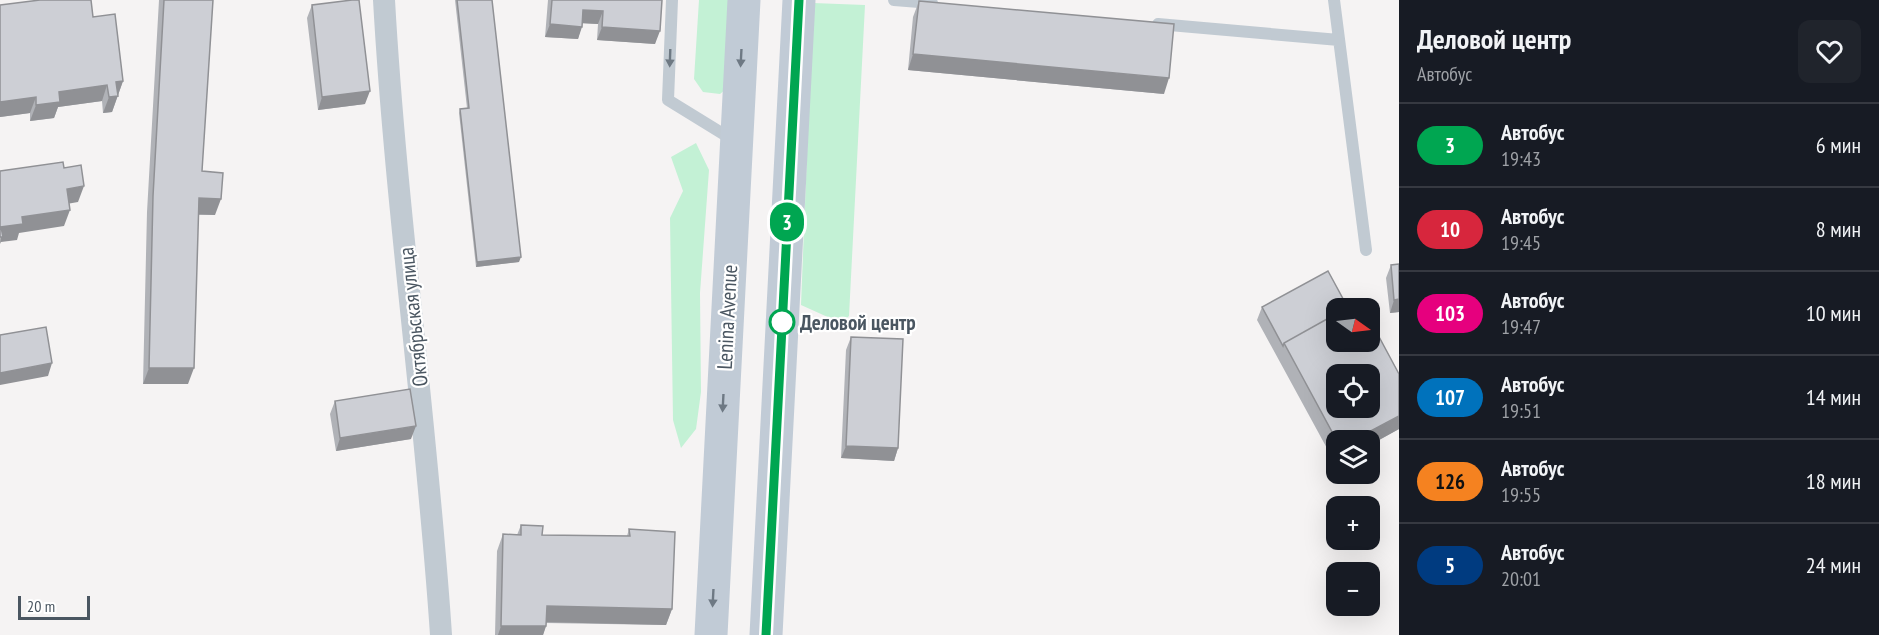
<!DOCTYPE html>
<html lang="ru">
<head>
<meta charset="utf-8">
<style>
	body { margin:0; font-family:"PT Sans Narrow",sans-serif; background:#20242c; color:#f1f3f6; height:100vh; display:flex; flex-direction:column; font-size:22px; white-space:nowrap }
	* { box-sizing:border-box; margin:0 }
	p { font-size:20px; color:#9ea1a6 }
	.icon { flex:none; width:33px; height:33px; fill:none; stroke:currentColor; stroke-width:2; stroke-linecap:round; stroke-linejoin:round }
	.map { position:relative; flex:1; overflow:hidden }
	.sheet { display:flex; flex-direction:column; background:#171b24; width:480px }
	.sheet>* { flex:none }
	.badge { padding:0 12px; border-radius:20px; font-size:21px; line-height:39px }
	.needle { width:39px; rotate:104deg }
	.controls { position:absolute; left:1326px; top:298px; display:grid; gap:12px }
	.controls a { display:grid; place-items:center; width:54px; height:54px; border-radius:12px; background:#171b24; box-shadow:0 6px 24px #0002; font-size:30px }
	.scale { position:absolute; left:18px; bottom:15px; width:72px; box-sizing:border-box; padding-left:6px; border:3px solid #4a5661; border-top:0; font-size:16px; line-height:21px; white-space:nowrap; color:#4a5661; -webkit-text-stroke:4px #fff; paint-order:stroke }
	.map>.badge { position:absolute; translate:-50% -50%; box-shadow:0 0 0 3px #fff }
	.round { display:grid; place-items:center; flex:none; width:63px; height:63px; border-radius:12px; background:#20242c }
	.summary { display:flex; align-items:center; justify-content:space-between; height:102px; padding:0 18px }
	h1 { font-size:28px; font-weight:700; line-height:45px }
	ul { padding:0; list-style:none }
	li { display:flex; align-items:center; gap:18px; height:84px; padding:0 18px; border-top:2px solid #363941 }
	li div { flex:1 }
	li b { display:block; font-size:22px }
	li em { font-style:normal }
	li .badge { min-width:66px; font-weight:700; text-align:center }
	main { display:flex; flex:1; min-height:0 }
	.map>svg:first-child { display:block }
</style>
</head>
<body>
<main>
<div class="map">
<svg width="1399" height="635" viewBox="0 0 1399 635">
	<rect width="100%" height="100%" fill="#f5f3f3"/>
	<path fill="#c3f1d5" d="M699,0H735L731,85L720,94L703,92L694,79Z
		M813,3L865,5L849,316L841,323L801,305Z
		M696,143L709,170L700,293L701,392L696,429L681,448L673,420L670,218L683,191L671,157Z"/>
	<g fill="none" stroke-linecap="round" stroke-linejoin="round">
		<path stroke="#c1cad2" stroke-width="12" d="M672,0L668,100L733,140
			M894,0L932,3
			M1334,0L1366,250
			M1158,24L1339,40"/>
		<path stroke="#c1cad2" stroke-width="22" d="M384,0C396,212 427,423 441,635"/>
		<path stroke="#c1cbd6" stroke-width="33" d="M711,635L744,0
			M766,635L799,0"/>
	</g>
	<path fill="#b0b2b7" d="M159,0H213L202,171L215,215H198L188,384H143L147,212Z
		M455,0H492L519,262L476,267L459,113L460,109L467,108Z
		M548,0H662L655,44L597,40L598,24L582,23L578,39L545,37Z
		M919,1L1164,94L908,70L913,17Z
		M0,5L93,17L123,81L112,112L103,113L102,101L58,107L54,118L30,121V113L0,117Z
		M312,5L365,104L318,110L307,18Z
		M1399,264V312L1390,313L1386,278L1391,265Z
		M1262,307L1348,308L1399,374V429L1370,445V441H1336V463H1335L1257,320Z
		M851,337L898,448L894,461L841,458L846,350Z
		M335,401L411,439L336,451L330,414Z
		M521,525L542,535L627,536L629,529L672,609L666,625L546,623V626L543,635H495L497,551L503,534L517,535Z"/>
	<path fill="#909195" d="M583,10L603,11L598,24L578,23Z
		M550,24L582,27L578,39L545,37Z
		M602,27L660,31L655,44L597,40Z
		M913,54L1169,78L1164,94L908,70Z
		M123,81L112,112L103,113L109,97L116,82Z
		M107,85L102,101L58,107L54,118L30,121L36,105L59,92Z
		M370,91L365,104L318,110L322,97Z
		M36,97L30,113L0,117V102Z
		M84,186L78,202L61,205L67,189Z
		M199,198L221,199L215,215L193,214Z
		M70,210L64,226L19,233L17,240L1,242L0,244L1,227L22,217Z
		M521,257L519,262L476,267L477,262Z
		M1399,299V312L1390,313L1394,300Z
		M52,363L48,376L0,385V373Z
		M149,368H194L188,384H143Z
		M1399,416V429L1370,445V441H1352Z
		M416,426L411,439L336,451L340,438Z
		M846,446L898,448L894,461L841,458Z
		M547,606L672,609L666,625L541,622Z
		M501,626H546L543,635H498Z"/>
	<path fill="#cdcfd5" stroke="#909195" stroke-width="1.5" fill-rule="evenodd" d="M40,0H91L93,17L115,14L123,81L116,82L118,96L109,97L107,85L59,92L60,102L36,105V97L0,102V5Z
		M164,0H213L202,171L223,173L221,199L199,198L194,368H149L153,196Z
		M352,0H359L370,91L322,97L312,5Z
		M457,0H492L521,257L477,262L460,109L469,108Z
		M552,0H662L660,31L602,27L603,11L583,10L582,27L550,24Z
		M919,1L1174,24L1169,78L913,54Z
		M63,162L64,168L81,165L84,186L67,189L70,210L22,217L23,224L1,227L3,237H0V171Z
		M1399,264V299L1394,300L1391,265Z
		M1328,271L1348,308L1346,309H1336V314L1284,343L1283,346L1262,307Z
		M1360,302L1364,309H1346Z
		M1336,314V342H1370V320L1399,374V416L1352,441H1337L1284,343ZM1336,375H1370V408H1336Z
		M46,327L52,363L0,373V335Z
		M851,337L903,339L898,448L846,446Z
		M410,389L416,426L340,438L335,401Z
		M521,525L543,526L542,535L630,536L629,529L675,532L672,609L547,606L546,626H501L503,534L521,535Z"/>
	<defs><path id="oneway-solid" d="M-6-.8H1V-3.2L6.5 0L1 3.2V.8H-6Z" transform="scale(1.5)"/></defs>
	<use fill="#6e7983" href="#oneway-solid" transform="translate(670 58) rotate(92)"/>
	<g fill="#6e7984">
		<use href="#oneway-solid" transform="translate(741 58) rotate(93)"/>
		<use href="#oneway-solid" transform="translate(723 403) rotate(93)"/>
		<use href="#oneway-solid" transform="translate(713 598) rotate(93)"/>
	</g>
	<g fill="none" stroke-linecap="round" stroke-linejoin="round">
		<g stroke="#fff" stroke-width="14">
			<path id="line" d="M766,635L799,0"/>
		</g>
		<use href="#line" stroke="#00a651" stroke-width="9"/>
	</g>
	<circle fill="#fff" stroke="#00a651" stroke-width="3" cx="782" cy="322" r="12"/>
	<g text-anchor="middle" dominant-baseline="central" stroke-width="4.5" stroke-linejoin="round" paint-order="stroke">
		<g font-size="21" fill="#4a5661" stroke="#fff">
			<text transform="translate(413 317) rotate(-96)">Октябрьская улица</text>
			<text transform="translate(727 317) rotate(-87)">Lenina Avenue</text>
		</g>
		<g font-size="21" font-weight="bold" fill="#4a5661" stroke="#fff" text-anchor="start">
			<text x="800" y="322">Деловой центр</text>
		</g>
	</g>
</svg>
<div class="controls">
<a><svg class="needle" viewBox="-14 -14 28 28"><path d="M0-13l5 13h-10z" fill="#e53935"/><path d="M0 13l5-13h-10z" fill="#9ea1a6"/></svg></a>
<a><svg class="icon" aria-label="locate" viewBox="0 0 24 24"><circle cx="12" cy="12" r="6"/><path d="M12 2v4M12 18v4M2 12h4M18 12h4"/></svg></a>
<a><svg class="icon" aria-label="layers" viewBox="0 0 24 24"><path d="M12 4l9 5-9 5-9-5zM3 14l9 5 9-5"/></svg></a>
<a>+</a>
<a>−</a>
</div>
<div class="scale">20 m</div>
<b class="badge" style="left:787px;top:222px;background:#00a651;color:#fff">3</b>
</div>
<section class="sheet">
<div class="summary"><div><h1>Деловой центр</h1><p>Автобус</p></div><a class="round"><svg class="icon" aria-label="heart" viewBox="0 0 24 24"><path d="M12 20l-8-8c-3-5 5-10 8-4 3-6 11-1 8 4z"/></svg></a></div>
<ul>
<li><span class="badge" style="background:#00a651;color:#fff">3</span><div><b>Автобус</b><p>19:43</p></div><em>6 мин</em></li>
<li><span class="badge" style="background:#d7263d;color:#fff">10</span><div><b>Автобус</b><p>19:45</p></div><em>8 мин</em></li>
<li><span class="badge" style="background:#e6007e;color:#fff">103</span><div><b>Автобус</b><p>19:47</p></div><em>10 мин</em></li>
<li><span class="badge" style="background:#0072bc;color:#fff">107</span><div><b>Автобус</b><p>19:51</p></div><em>14 мин</em></li>
<li><span class="badge" style="background:#f58220;color:#111">126</span><div><b>Автобус</b><p>19:55</p></div><em>18 мин</em></li>
<li><span class="badge" style="background:#003b80;color:#fff">5</span><div><b>Автобус</b><p>20:01</p></div><em>24 мин</em></li>
</ul>
</section>
</main>
</body>
</html>
